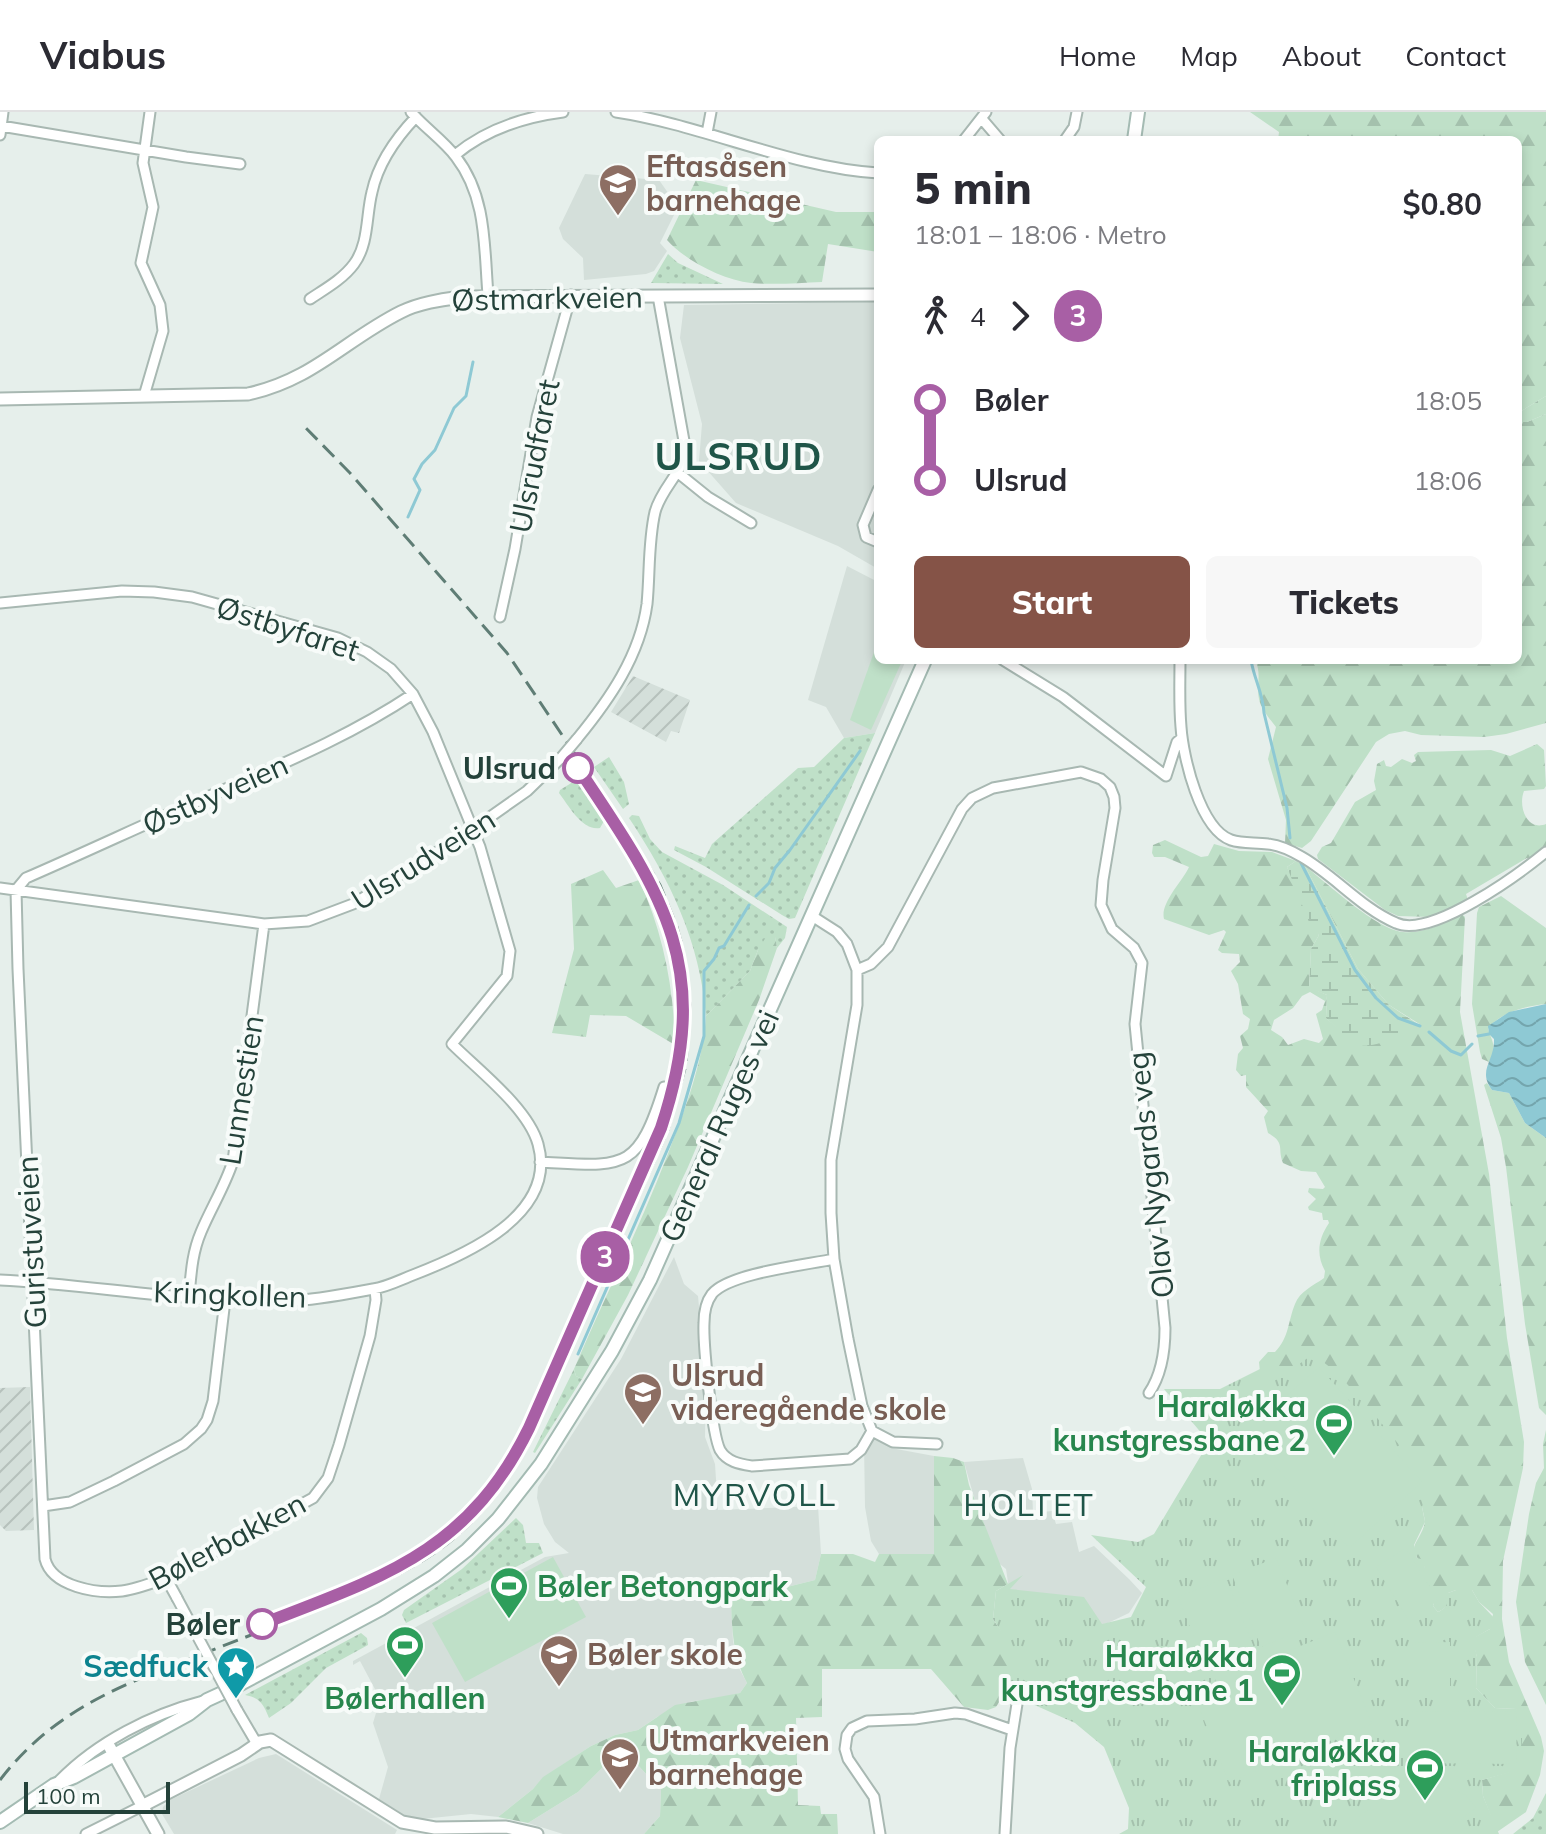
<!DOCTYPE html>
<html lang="en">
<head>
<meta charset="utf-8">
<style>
	body { margin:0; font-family:Mulish,sans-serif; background:#f7f7f7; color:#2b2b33; height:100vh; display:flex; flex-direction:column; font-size:30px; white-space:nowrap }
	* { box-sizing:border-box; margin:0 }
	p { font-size:26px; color:#7c7c81 }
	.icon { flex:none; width:44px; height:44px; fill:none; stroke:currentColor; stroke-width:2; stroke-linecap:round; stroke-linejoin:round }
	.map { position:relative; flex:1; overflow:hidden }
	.panel { position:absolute; left:874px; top:24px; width:648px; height:528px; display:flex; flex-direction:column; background:#fff; border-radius:12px; box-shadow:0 4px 12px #0003 }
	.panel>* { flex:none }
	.badge { padding:0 16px; border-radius:26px; font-size:28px; line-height:52px }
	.scale { position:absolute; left:24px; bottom:20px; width:146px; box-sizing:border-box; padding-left:8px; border:4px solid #24423a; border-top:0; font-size:22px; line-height:28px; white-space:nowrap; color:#24423a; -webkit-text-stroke:6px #f7fbf9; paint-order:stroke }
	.map>.badge { position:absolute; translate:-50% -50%; box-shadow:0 0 0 4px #fff }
	.legs { display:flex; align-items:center; gap:12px; height:88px; padding:0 40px; font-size:26px }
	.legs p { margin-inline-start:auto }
	.headline { display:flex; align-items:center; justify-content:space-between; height:136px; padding:0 40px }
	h1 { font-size:44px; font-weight:800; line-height:60px }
	.action { display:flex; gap:16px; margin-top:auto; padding:16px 40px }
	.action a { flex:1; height:92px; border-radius:12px; background:#855347; color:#fff; font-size:32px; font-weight:800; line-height:92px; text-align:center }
	.action a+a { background:#f7f7f7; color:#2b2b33 }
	ul { padding:0 40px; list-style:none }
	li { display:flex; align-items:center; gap:28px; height:80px; font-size:30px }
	li i { display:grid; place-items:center; width:12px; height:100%; margin:0 10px; background:currentColor }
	li i::after { content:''; width:20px; height:20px; margin:-10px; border:6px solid; border-radius:50%; background:#fff }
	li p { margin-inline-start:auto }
	li:first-child i { background:linear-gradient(#0000 50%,currentColor 0) }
	li:last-child i { background:linear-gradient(currentColor 50%,#0000 0) }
	header { display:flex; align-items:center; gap:48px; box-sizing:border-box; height:112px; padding:0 40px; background:#fff; border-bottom:2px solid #e1e1e2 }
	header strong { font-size:38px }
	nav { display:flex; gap:44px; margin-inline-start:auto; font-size:28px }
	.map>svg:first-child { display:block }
</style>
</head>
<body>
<header>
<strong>Viabus</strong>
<nav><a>Home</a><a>Map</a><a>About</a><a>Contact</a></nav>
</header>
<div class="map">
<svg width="1546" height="1722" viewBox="0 0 1546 1722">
	<defs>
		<pattern id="industrial-furrows" width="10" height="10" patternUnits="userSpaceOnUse" patternTransform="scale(2)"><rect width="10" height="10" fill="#d4dfda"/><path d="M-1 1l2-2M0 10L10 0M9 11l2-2" fill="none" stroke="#b6c1bc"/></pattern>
		<pattern id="grass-dots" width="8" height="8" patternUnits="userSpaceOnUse" patternTransform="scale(2)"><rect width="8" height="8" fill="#bfe0c8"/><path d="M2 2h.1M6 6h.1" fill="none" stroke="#a4c1ad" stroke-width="1.8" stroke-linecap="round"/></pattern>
		<pattern id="forest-firs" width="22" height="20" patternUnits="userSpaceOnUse" patternTransform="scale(2)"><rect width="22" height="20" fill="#bfe0c8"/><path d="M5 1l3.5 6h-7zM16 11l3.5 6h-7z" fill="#a4c1ad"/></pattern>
		<pattern id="wetland-marsh" width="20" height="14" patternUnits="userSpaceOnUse" patternTransform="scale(2)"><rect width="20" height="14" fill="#bfe0c8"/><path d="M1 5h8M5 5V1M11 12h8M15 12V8" fill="none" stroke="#a4c1ad"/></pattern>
		<pattern id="park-tufts" width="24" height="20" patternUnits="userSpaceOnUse" patternTransform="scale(2)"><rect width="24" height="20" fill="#bfe0c8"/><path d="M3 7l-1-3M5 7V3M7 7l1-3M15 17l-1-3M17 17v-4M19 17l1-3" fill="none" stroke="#a4c1ad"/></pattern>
		<pattern id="water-waves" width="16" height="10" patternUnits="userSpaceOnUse" patternTransform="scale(2)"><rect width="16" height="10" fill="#8ec9d4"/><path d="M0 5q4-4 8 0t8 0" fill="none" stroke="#74a5ad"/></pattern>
	</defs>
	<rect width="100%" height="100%" fill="#e6efeb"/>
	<path fill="#d4dfda" d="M585,62L659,68L678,95L660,131L667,139L654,159L646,162L584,168L583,146L563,127L559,116Z
		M878,190V457L838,434L736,391L699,349L702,312L680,226L684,193Z
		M847,454L878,470V548H906L875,621L844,626L826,595L808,588Z
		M674,1145L684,1172L698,1184L706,1272L705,1325L715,1352L718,1398L818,1394L821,1442L815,1468L731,1489L733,1529L739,1556L747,1571L740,1581L713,1588L693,1589L657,1605L638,1618L615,1623L591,1634L544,1665L533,1677L498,1705L471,1702L422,1707L404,1703L379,1687L388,1655L373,1611L376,1601L385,1596L360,1549L353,1553V1549L545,1445L569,1441L555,1430L544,1412L537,1386L538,1375L621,1247Z
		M871,1318L891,1336L934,1344V1442H879L871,1429L865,1395L864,1331Z
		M1023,1346L1032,1377L1033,1401L1052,1399L1056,1412L1072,1410L1079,1440L1094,1434L1129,1467L1142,1481L1129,1501L1108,1511L1083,1517L1009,1477L1006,1457L991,1445L964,1350Z
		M622,1636L661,1678L660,1704L644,1722H563L528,1711L578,1680Z
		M276,1642L397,1718L395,1722H174L162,1702L163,1695L170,1688L259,1646Z"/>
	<path fill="url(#industrial-furrows)" d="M633,564L690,588L679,621L671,619L666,630L611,600Z
		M30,1275L34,1418L6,1419L0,1413V1276Z"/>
	<path fill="url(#grass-dots)" d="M668,142L678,151L723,172L651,171Z
		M875,621L795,806L789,807L782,803L706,755L674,738L675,734L705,746L712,732L798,656L814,655L844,626Z
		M609,645L624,670L629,692L623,697L594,655Z
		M576,668L604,709L600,716C582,719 569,694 559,681L560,678Z
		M632,703L639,704L650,727L662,740L723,773L787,815L785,826L777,836L775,825L758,838L750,859L706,904C700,829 670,768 629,706Z
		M574,1257L576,1264L582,1267L535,1341L533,1340Z
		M516,1406L523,1413L526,1431H539L543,1441L406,1511L402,1503L404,1498L462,1457Z
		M361,1521L367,1526L368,1533L326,1556L291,1591L269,1606C263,1591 260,1586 245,1583Z
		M1546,1681V1722H1513L1533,1706Z"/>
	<path fill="url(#forest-firs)" fill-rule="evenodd" d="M1250,0H1546V284L1518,301V28H1278L1279,20Z
		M696,68L836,100H878V140L828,132L822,170C799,171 775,173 751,171C723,168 686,149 667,128Z
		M1546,302V611L1506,622L1484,625L1421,623L1405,619L1389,622L1376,630L1311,729L1302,736L1285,731L1286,708L1268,647L1276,615C1270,607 1261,597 1259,587C1256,574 1262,561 1255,548H1518V310H1527Z
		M1537,632L1544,638L1546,674L1544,677L1524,679C1518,693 1526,720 1546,712V735L1530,748L1527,746L1466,782L1468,788L1431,805L1398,804L1385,798L1318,747L1317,743L1322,735L1331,731L1355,690L1376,678L1374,669L1377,652L1384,648L1386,654L1391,655L1402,647L1412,651L1416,649L1414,643L1418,640L1491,638L1510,644Z
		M1165,728L1201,745L1208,744L1214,732L1239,739L1272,740L1296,749L1287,755L1319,823L1311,837L1309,875L1327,883L1326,906L1354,930L1384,929L1421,913L1389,893L1358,857L1305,754C1327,771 1377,818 1403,820C1424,822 1444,811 1462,802L1465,805L1460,900L1489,1062L1507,1226L1524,1330L1523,1356L1503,1449L1502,1507L1509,1550L1541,1625L1544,1639L1540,1663L1526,1700L1497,1720L1483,1684L1482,1668L1519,1657L1516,1597L1495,1596L1476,1576L1477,1545L1473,1531L1475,1525L1490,1517L1493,1502L1479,1490L1472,1478H1456L1448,1481C1449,1492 1448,1495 1438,1500L1433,1494L1435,1485L1423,1469L1421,1462L1425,1454C1405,1435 1417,1434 1424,1414C1426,1408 1423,1401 1422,1395L1280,1271L1260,1260L1259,1250L1268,1240H1275C1289,1226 1288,1209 1295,1192C1300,1179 1313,1174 1324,1166L1325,1159C1316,1143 1318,1127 1329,1111L1328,1108H1323L1322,1101L1309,1098L1308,1095L1316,1087L1308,1080L1309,1076L1323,1077L1325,1075L1316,1060L1301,1059L1283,1051C1277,1036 1286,1031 1268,1021L1264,1005L1268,999L1246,975V963L1241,964L1236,958L1238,942L1243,936L1240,924L1248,917L1250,907L1243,902L1238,872L1231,859L1240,850L1239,842L1222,841L1218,838L1226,820L1224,818L1209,823L1164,807C1160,791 1182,770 1189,755L1165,745H1154L1152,741L1153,733ZM1310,880L1325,889L1322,898L1316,902L1323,927L1319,931L1304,927L1288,933L1282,925L1271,918L1274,908L1293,896L1302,884Z
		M603,758L616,776L639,768C663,820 674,876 675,933L626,904L590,903L586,925L552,921L574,837L571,772Z
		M1501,784L1546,816V892C1526,894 1500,900 1488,917C1493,931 1497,936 1489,950L1482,947L1480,940L1472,892L1477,801L1479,795Z
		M775,824L777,836L759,888L688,1055L628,1183L582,1267L576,1264L574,1257C605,1184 641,1113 669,1039C686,995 703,950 706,904L750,859L758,838L766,825Z
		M1487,971L1492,978L1509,981L1525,1011L1546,1026V1303L1539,1296L1525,1212L1506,1055L1501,1026L1484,973Z
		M1546,1318V1593L1525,1550L1516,1490L1529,1402L1536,1371L1544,1356L1543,1332Z
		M934,1344L953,1346L964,1350L969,1373L1008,1472L996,1479L993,1507C997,1514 1005,1522 1008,1530C1014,1548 1006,1581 996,1595L988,1598L964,1595L931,1557H822V1605L796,1606L798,1693L820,1694L821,1702H837L838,1722H644L660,1704L661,1678L622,1636L578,1680L528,1711L498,1705L533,1677L543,1665L591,1634L615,1623L638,1618L675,1593L740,1581L747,1571C733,1545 732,1518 731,1489L815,1468L821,1442H853L875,1450L879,1442H934Z"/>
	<path fill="url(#wetland-marsh)" d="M1546,284V302L1527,310H1518V301Z
		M1296,749L1305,754L1358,857L1389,893L1421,914C1404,920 1374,940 1355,931C1345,926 1335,914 1326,906L1327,883L1309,876L1311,837L1319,823L1309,810L1287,755Z"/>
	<path fill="url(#park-tufts)" d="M1312,1243C1342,1256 1403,1339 1427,1367L1428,1377L1422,1395L1425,1410L1414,1433L1417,1446L1425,1448C1426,1473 1414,1457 1435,1480L1433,1494L1438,1500C1450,1494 1446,1491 1448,1481L1456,1478H1472L1479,1490L1496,1508L1495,1514L1476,1525L1474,1531L1477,1545L1476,1576L1495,1596L1516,1597C1526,1611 1521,1641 1519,1658L1482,1668L1483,1684L1499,1722H1119L1128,1717L1129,1696L1104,1635L1075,1611L1003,1579C1012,1545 1013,1536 993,1507L996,1479L1023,1463L1010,1477L1084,1485L1102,1512L1131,1505L1146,1475L1091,1423L1138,1430L1154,1422L1209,1330L1164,1277H1220L1260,1257L1278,1267Z"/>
	<path fill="#bfe0c8" d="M874,540L878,542V548L902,549L871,618L850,608Z
		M1319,1255L1422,1370L1349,1436L1245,1321Z
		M1406,1436L1438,1489L1408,1507L1376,1455Z
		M553,1445L586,1505L465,1570L432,1511Z
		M1276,1446L1305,1517L1261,1535L1232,1463Z
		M1226,1466L1255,1538L1207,1557L1178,1485Z
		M1335,1520L1372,1612L1229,1670L1192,1578Z
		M1450,1530V1585H1412V1531Z
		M1411,1599L1517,1600L1516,1652L1411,1651Z
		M1422,1659L1426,1664L1424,1666L1466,1683L1476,1696L1441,1722H1357L1350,1711Z"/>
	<path fill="url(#water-waves)" d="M1546,892V1026L1525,1011L1509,981L1492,978C1477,958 1495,949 1494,927L1489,922L1488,914L1509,900Z"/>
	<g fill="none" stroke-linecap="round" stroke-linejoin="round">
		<path stroke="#8ec9d4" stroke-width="3" d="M408,405L420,378L414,367L422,352L435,338L454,296L466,284L473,250
			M1251,548C1254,567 1263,581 1264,601L1287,696L1290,726
			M1301,751L1355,858L1376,886L1398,906L1420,914
			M756,784L769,771L775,756L790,738L860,639
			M1429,920L1451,939L1461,943L1472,932
			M1478,924L1489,922
			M578,1242L679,1011L704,924V859L714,847L719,836L724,834L749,793"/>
		<g stroke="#a8b8b2" stroke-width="13">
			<path id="minor" d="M411,0C425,16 443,28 456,45C487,85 484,135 488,183
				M616,0C703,13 792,56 878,61
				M982,7L1000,28
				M1,14L186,45L240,52
				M707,21L711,0
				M0,23L3,0
				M964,28L986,0
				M1065,28L1074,15L1077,0
				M455,43C485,18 524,5 563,0
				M310,187C325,177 343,167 354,152C369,132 366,103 372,80C378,52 396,26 416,5
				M144,284L163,219L160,193L141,151L153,95L143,51L150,0
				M677,360L708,385L751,411
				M878,378L863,413L866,425L878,430
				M0,491L122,479L154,480L192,485L338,526L367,540L391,557L413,582L433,620L480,735L510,839L507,864L452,932C478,958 528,996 538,1032C558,1103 465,1143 413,1163C400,1168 387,1175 373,1177C346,1182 317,1188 289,1189C193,1192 96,1173 0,1168
				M500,505L515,437L537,305L571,183
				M1003,548L1063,585L1166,664L1177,630L1182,626
				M1180,548C1180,570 1179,593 1181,615C1183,645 1200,717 1231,728C1243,732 1256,730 1268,732C1279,733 1292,739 1302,745C1335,764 1361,796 1396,811C1431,827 1519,762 1546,740
				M577,627C609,588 640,544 647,492C650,462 648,430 655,400C661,377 681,362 686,340L658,184
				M0,776L264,812L308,809L353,792L463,724L527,679L561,646
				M812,804L837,820L847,832L857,858V893L831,1048V1101L834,1147L848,1227L862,1294L872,1319L893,1330L937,1332
				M857,858L871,852L888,835L962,697L972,686L993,676L1081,660L1101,667L1110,675L1114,685L1115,696L1103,768L1101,793L1112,817L1134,836L1142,851L1135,912L1165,1216C1165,1239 1162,1262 1149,1281
				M540,1050C623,1054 637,1062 664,975
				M834,1147C806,1153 729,1161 712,1182C706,1190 704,1201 704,1211C703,1232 712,1322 720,1338C727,1350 740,1352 752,1354L850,1347L861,1338L872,1319
				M375,1177L376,1188L370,1224L339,1333L328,1366L313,1386L166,1466C152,1471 137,1477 122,1479C97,1482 52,1475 45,1447L18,857L16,778L26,766C86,740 145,712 205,686C277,654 347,626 413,582
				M189,1184C191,1162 192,1141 201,1120C211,1096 225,1074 233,1049L264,812
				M43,1394L70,1390L114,1369L184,1332L201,1317L207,1308L213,1289L225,1188
				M166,1466L177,1486
				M237,1598L257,1632
				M60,1668C97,1630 152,1602 203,1589
				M86,1722L142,1694
				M880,1722L874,1685L848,1647L845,1637L847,1623L852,1616L867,1609L915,1607L955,1601L966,1602L1012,1618
				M1005,1722L1010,1636L1017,1592"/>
		</g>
		<g stroke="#a8b8b2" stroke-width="15">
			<path id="tertiary" d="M0,287L248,282C313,268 345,228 401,200C419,191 440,188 461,185L878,183
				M108,1632L158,1722
				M142,1694L241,1643L260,1630L271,1628L402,1710L435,1716L506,1715L537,1722"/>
		</g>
		<g stroke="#a4bbb3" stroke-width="16">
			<path id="secondary" d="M1134,28L1138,0
				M0,1710L54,1673L74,1665L189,1602L207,1588L231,1577L381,1497L434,1464L467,1438L498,1407L541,1352L612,1239L650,1168L925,548"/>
		</g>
		<use href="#minor" stroke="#fff" stroke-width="9"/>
		<use href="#tertiary" stroke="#fff" stroke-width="11"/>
		<use href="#secondary" stroke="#fff" stroke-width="12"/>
		<path stroke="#5f7d75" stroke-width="3" stroke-dasharray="16 8" stroke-linecap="butt" d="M0,1668C53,1599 119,1574 197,1544C241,1527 284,1510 328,1493C375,1474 422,1455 460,1421C488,1396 509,1366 527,1335L668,1018L686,953L690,893L682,833L676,812L660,773L636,733L507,541L350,361L302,312"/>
		<g stroke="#a8b8b2" stroke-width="13" stroke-linecap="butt">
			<path id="minor-bridge" d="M561,646L577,627
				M177,1486L237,1598"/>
		</g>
		<use href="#minor-bridge" stroke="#fff" stroke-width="9"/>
	</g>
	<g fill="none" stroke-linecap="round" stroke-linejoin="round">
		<g stroke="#fff" stroke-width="18">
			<path id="line-1" d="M262,1512C383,1465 468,1440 529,1316L661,1016C714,857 665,785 578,656"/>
		</g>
		<use href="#line-1" stroke="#a85fa5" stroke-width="12"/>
	</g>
	<defs>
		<g id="school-pin" transform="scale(2)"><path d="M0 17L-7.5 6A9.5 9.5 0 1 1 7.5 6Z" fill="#8d6e63" stroke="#f7fbf9"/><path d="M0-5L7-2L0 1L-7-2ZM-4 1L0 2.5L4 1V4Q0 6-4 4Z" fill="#fff"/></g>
		<g id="stadium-pin" transform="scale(2)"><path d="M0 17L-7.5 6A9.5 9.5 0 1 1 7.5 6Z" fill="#2e9e5b" stroke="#f7fbf9"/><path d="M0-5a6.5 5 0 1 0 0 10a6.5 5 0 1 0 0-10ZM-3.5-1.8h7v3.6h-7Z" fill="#fff"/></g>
		<g id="sight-pin" transform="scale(2)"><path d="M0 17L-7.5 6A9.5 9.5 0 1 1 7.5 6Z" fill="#0f9aa8" stroke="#f7fbf9"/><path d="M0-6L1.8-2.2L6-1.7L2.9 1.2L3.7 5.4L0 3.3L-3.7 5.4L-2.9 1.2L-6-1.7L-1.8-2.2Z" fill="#fff"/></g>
	</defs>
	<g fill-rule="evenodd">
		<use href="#school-pin" x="618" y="71"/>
		<use href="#school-pin" x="643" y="1280"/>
		<use href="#stadium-pin" x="1334" y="1311"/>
		<use href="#stadium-pin" x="509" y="1474"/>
		<use href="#stadium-pin" x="405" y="1533"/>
		<use href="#school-pin" x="559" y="1542"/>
		<use href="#sight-pin" x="236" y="1554"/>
		<use href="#stadium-pin" x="1282" y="1561"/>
		<use href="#school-pin" x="620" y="1645"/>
		<use href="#stadium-pin" x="1425" y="1656"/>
	</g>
	<g fill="#fff" stroke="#a85fa5" stroke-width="4">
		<circle cx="578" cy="656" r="14"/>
		<circle cx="262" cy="1512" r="14"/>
	</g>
	<g text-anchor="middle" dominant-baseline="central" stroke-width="8" stroke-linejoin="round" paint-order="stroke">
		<g font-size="30" font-weight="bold" fill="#785e54" stroke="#f7fbf9" text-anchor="start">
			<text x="646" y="54">Eftasåsen<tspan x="646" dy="34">barnehage</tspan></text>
			<text x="671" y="1263">Ulsrud<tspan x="671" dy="34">videregående skole</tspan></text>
			<text x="587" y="1542">Bøler skole</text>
			<text x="648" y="1628">Utmarkveien<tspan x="648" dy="34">barnehage</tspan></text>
		</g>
		<g font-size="30" fill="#24423a" stroke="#f7fbf9">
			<text transform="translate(547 186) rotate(-1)">Østmarkveien</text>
			<text transform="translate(534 344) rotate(-79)">Ulsrudfaret</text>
			<text transform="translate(288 516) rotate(18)">Østbyfaret</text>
			<text transform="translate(215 682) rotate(-24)">Østbyveien</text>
			<text transform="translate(423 747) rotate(-32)">Ulsrudveien</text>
			<text transform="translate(241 978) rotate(-81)">Lunnestien</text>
			<text transform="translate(719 1014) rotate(-66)">General Ruges vei</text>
			<text transform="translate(1150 1063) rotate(-96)">Olav Nygards veg</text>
			<text transform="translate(31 1130) rotate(-93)">Guristuveien</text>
			<text transform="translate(230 1182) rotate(2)">Kringkollen</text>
			<text transform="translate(227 1429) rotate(-28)">Bølerbakken</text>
		</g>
		<g font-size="30" font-weight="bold" fill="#24423a" stroke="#f7fbf9" text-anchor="end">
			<text x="556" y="656">Ulsrud</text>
			<text x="240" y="1512">Bøler</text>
		</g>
		<g font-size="30" font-weight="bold" fill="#27864d" stroke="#f7fbf9" text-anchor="end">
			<text x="1306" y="1294">Haraløkka<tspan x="1306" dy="34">kunstgressbane 2</tspan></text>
			<text x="537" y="1474" text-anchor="start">Bøler Betongpark</text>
			<text x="1254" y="1544">Haraløkka<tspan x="1254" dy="34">kunstgressbane 1</tspan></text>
			<text x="405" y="1586" text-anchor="middle">Bølerhallen</text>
			<text x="1397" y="1639">Haraløkka<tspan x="1397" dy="34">friplass</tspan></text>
		</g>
		<g font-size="30" font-weight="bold" fill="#0d838f" stroke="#f7fbf9" text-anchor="end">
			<text x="208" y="1554">Sædfuck</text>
		</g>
		<g font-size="32" letter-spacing="2" fill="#1f5548" stroke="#f7fbf9">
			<text x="755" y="1382">MYRVOLL</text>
			<text x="1029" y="1392">HOLTET</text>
		</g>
		<g font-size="38" font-weight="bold" letter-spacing="2" fill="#1f5548" stroke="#f7fbf9">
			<text x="739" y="344">ULSRUD</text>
		</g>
	</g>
</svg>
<div class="scale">100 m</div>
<b class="badge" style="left:605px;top:1145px;background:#a85fa5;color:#fff">3</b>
<section class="panel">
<div class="headline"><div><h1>5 min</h1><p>18:01 – 18:06 · Metro</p></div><b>$0.80</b></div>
<div class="legs"><svg class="icon" aria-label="walk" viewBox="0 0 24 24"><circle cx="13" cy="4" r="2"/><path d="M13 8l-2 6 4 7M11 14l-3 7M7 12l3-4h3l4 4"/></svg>4<svg class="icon" aria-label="forward" viewBox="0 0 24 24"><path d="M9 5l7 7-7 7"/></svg><b class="badge" style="background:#a85fa5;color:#fff">3</b></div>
<ul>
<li><i style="color:#a85fa5"></i><b>Bøler</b><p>18:05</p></li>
<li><i style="color:#a85fa5"></i><b>Ulsrud</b><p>18:06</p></li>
</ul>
<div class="action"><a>Start</a><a>Tickets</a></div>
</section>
</div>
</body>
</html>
